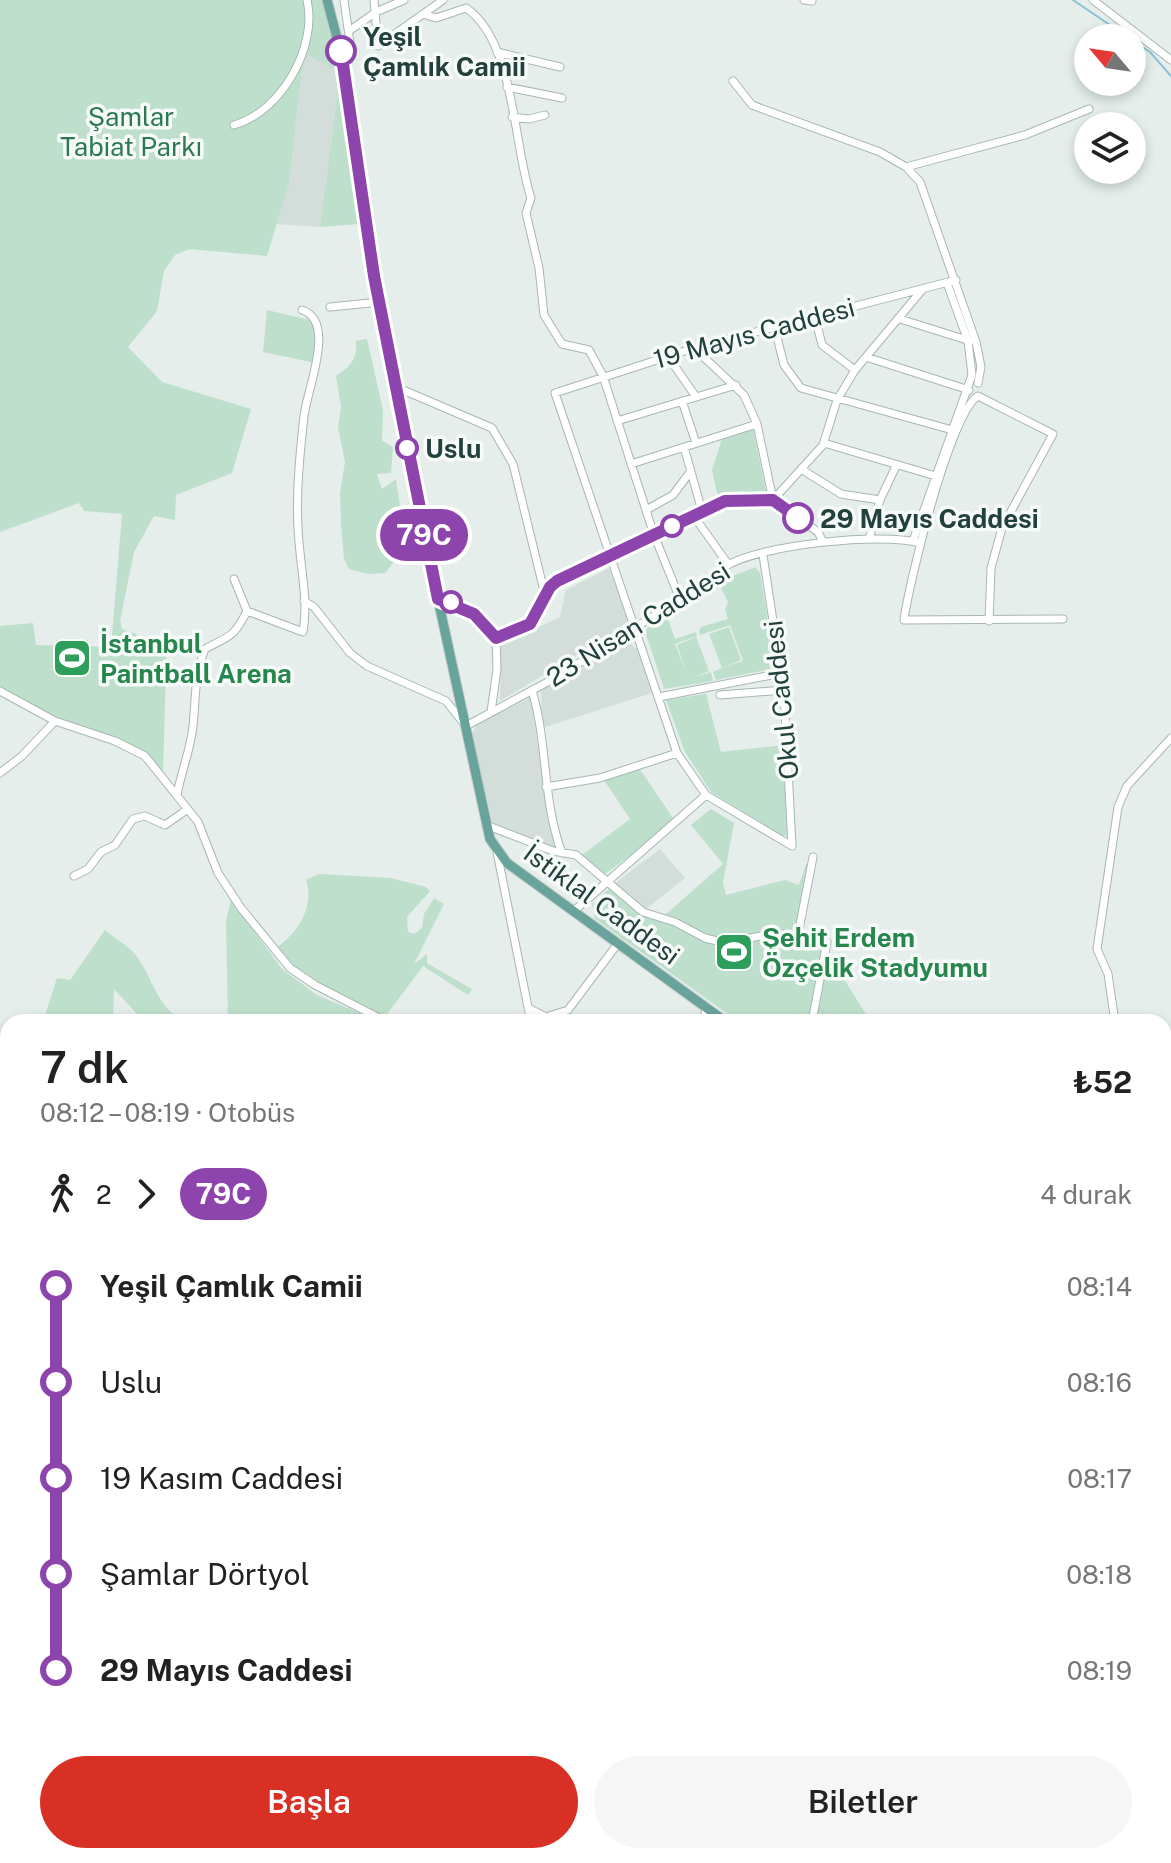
<!DOCTYPE html>
<html lang="tr">
<head>
<meta charset="utf-8">
<style>
	body { margin:0; font-family:"Public Sans",sans-serif; background:#f6f6f6; color:#222; height:100vh; display:flex; flex-direction:column; font-size:30px; white-space:nowrap }
	* { box-sizing:border-box; margin:0 }
	p { font-size:26px; color:#767676 }
	.icon { flex:none; width:44px; height:44px; fill:none; stroke:currentColor; stroke-width:2; stroke-linecap:round; stroke-linejoin:round }
	.map { position:relative; flex:1; overflow:hidden }
	.sheet { position:absolute; left:0px; top:1014px; width:1172px; height:850px; display:flex; flex-direction:column; background:#fff; border-radius:24px 24px 0 0; box-shadow:0 4px 12px #0003 }
	.sheet>* { flex:none }
	.badge { padding:0 16px; border-radius:26px; font-size:28px; line-height:52px }
	.needle { width:52px; rotate:299deg }
	.tools { position:absolute; left:1074px; top:24px; display:grid; gap:16px }
	.tools a { display:grid; place-items:center; width:72px; height:72px; border-radius:50%; background:#fff; box-shadow:0 4px 12px #0003; font-size:40px }
	.map>.badge { position:absolute; translate:-50% -50%; box-shadow:0 0 0 4px #fff }
	.legs { display:flex; align-items:center; gap:12px; height:88px; padding:0 40px; font-size:26px }
	.legs p { margin-inline-start:auto }
	.head { display:flex; align-items:center; justify-content:space-between; height:136px; padding:0 40px }
	h1 { font-size:44px; font-weight:600; line-height:60px }
	.button { display:flex; gap:16px; margin-top:auto; padding:16px 40px }
	.button a { flex:1; height:92px; border-radius:48px; background:#d93025; color:#fff; font-size:32px; font-weight:600; line-height:92px; text-align:center }
	.button a+a { background:#f6f6f6; color:#222 }
	ul { padding:0 40px; list-style:none }
	li { display:flex; align-items:center; gap:28px; height:96px; font-size:30px }
	li i { display:grid; place-items:center; width:12px; height:100%; margin:0 10px; background:currentColor }
	li i::after { content:''; width:20px; height:20px; margin:-10px; border:6px solid; border-radius:50%; background:#fff }
	li p { margin-inline-start:auto }
	li:first-child i { background:linear-gradient(#0000 50%,currentColor 0) }
	li:last-child i { background:linear-gradient(currentColor 50%,#0000 0) }
	.map>svg:first-child { display:block }
</style>
</head>
<body>
<div class="map">
<svg width="1171" height="1863" viewBox="0 0 1171 1863">
	<rect width="100%" height="100%" fill="#e5eeeb"/>
	<path fill="#d3deda" d="M304,51L340,73L320,227L274,224L289,183Z
		M609,568L628,621L625,626L500,701L501,645L560,617L566,590Z
		M625,639L638,650L652,693L542,728L541,689Z
		M531,697L544,792L557,849L493,824L472,735L477,724Z
		M660,849L685,878L646,909L614,884Z"/>
	<path fill="#bedfcb" d="M0,0H322L340,73L359,224L320,227L340,73L304,52L289,183L267,256L189,249L175,255L164,271L157,311L128,347L162,382L251,409L232,473L176,495L175,520L154,516L134,552L120,621L122,629L136,634L141,642H155L167,632L163,775L149,756L69,725L0,691V626L33,623L36,645L111,647L122,514L84,511L79,503L0,532Z
		M267,310L314,321L317,327L315,363L263,352Z
		M367,339L383,410L382,441L393,447L391,473L377,474L382,489L396,479C400,518 415,540 385,573L368,574L349,569L344,559L341,525L340,493L345,462L338,427L341,407L336,376C350,367 358,358 356,341Z
		M753,429L767,496L718,498L712,470L722,439Z
		M755,567L760,573L776,668L716,680L713,672L722,668L709,634L729,627L741,660L724,667L743,661L730,625L700,635L699,631L701,627L728,619L725,610L728,602L718,582Z
		M667,616L675,639L696,632L697,636L675,644L689,679L677,645L696,637L709,671L694,677L711,672L713,681L664,689L645,631L656,620Z
		M706,694L721,752L784,745L787,835L781,836L711,792L685,752L666,700Z
		M639,768L675,821L604,875L582,855L630,819L604,780Z
		M711,809L734,823L723,883L726,895L785,880L799,885L806,864L814,867L801,932L777,930L735,939L714,938L666,914L723,864L691,825Z
		M319,874L391,878L426,887L430,891L407,917L408,932L414,934L422,928L424,914L434,898L444,904L414,964L427,954V963L472,989L468,995L423,966L385,1017L396,1022H388L299,977L276,948C297,933 315,908 306,880Z
		M610,888L639,913L672,924L711,944L735,945L772,936L824,944L808,1022H739L595,919L592,904Z
		M231,900L282,969L317,995L380,1022H228L226,921Z
		M105,930C114,938 127,945 135,954C154,978 156,1010 187,1022H149L139,1016L114,989L113,1022H43L57,978L70,980Z
		M829,955L867,1016L859,1022H815Z
		M8,1167V1510L5,1509L0,1524V1170Z"/>
	<path fill="#8cc0d4" d="M0,1664L8,1668V1759L0,1755Z
		M111,1856H268L271,1863H111Z"/>
	<g fill="none" stroke-linecap="round" stroke-linejoin="round">
		<path stroke="#8cc0d4" stroke-width="2" d="M1073,0L1129,38
			M1132,40L1150,52L1171,76"/>
		<g stroke="#a7b7b3" stroke-width="9">
			<path id="minor" d="M344,0L350,43L347,70
				M374,0L378,46L443,0
				M804,0L812,1
				M1093,0L1171,60
				M426,15L436,18L466,8C515,41 513,145 531,198L526,213L539,268L544,315L562,344L589,350L603,376L654,535L680,599
				M349,31L376,12L404,0
				M497,52L560,67
				M733,81L752,105L880,152L906,167L920,182L976,342L981,367L978,383
				M507,87L562,98
				M512,117L529,119L545,115
				M234,125C281,112 318,47 307,0
				M906,167L1025,135L1089,109
				M330,307L380,302
				M815,317L822,345L855,370
				M900,319L970,341
				M774,325L784,365L801,388L956,431
				M694,348L744,395L757,424L773,500L818,532L823,542
				M667,355L696,397
				M866,357L969,390
				M396,387L492,428L513,464L545,595
				M682,401L696,443
				M617,421L736,385
				M824,443L939,477
				M684,447L702,511
				M631,464L757,424
				M801,469L841,494L880,500
				M646,510L673,495L690,472
				M693,515L728,564
				M869,539L880,500L896,466
				M913,541L972,375L968,341L947,283
				M763,555L784,693L792,846
				M438,599L474,614L496,638L530,624L550,587L557,581L718,503L773,500L823,445L837,400L855,370L922,290
				M304,601L314,607L350,653L367,666L446,701L466,726L555,678L714,578C718,574 723,568 728,565C762,545 881,532 920,543
				M247,611L303,632C309,599 299,561 298,527C296,491 300,453 304,416C307,389 337,321 302,310
				M989,621L991,568L1002,528L1053,434L978,396C950,413 909,583 904,620L1063,619
				M532,690C548,744 542,800 562,853
				M0,691L55,721L115,741L145,756L198,822L218,873L241,908L290,968L315,985L387,1022
				M720,695L784,690
				M659,697L782,673
				M491,712L497,669L496,638
				M0,773L22,756L55,721
				M546,787L600,778L677,753
				M177,795C181,772 191,748 193,726C196,698 194,676 205,649C230,635 233,639 247,611L234,579
				M706,795L792,846
				M486,825L553,851L576,855L643,912L675,922L705,938L726,943L775,933L827,942L812,1022
				M497,852L531,1022
				M74,876L88,869L101,852L115,845L133,819L145,816L165,825L188,809
				M575,910L706,795L677,753L555,393L694,348L956,280
				M798,935L813,857
				M528,1008L546,1017L568,1010L619,942
				M704,1022L706,1006
				M1115,1022L1108,974L1097,949L1118,807L1127,786L1171,738
				M0,1112L8,1108
				M1164,1255L1171,1267
				M1164,1654L1171,1653
				M1164,1828L1171,1829
				M83,1856L85,1863
				M284,1856L289,1863
				M718,1856L719,1863"/>
		</g>
		<g stroke="#c1cac8" stroke-width="11">
			<path id="major" d="M327,0L346,72L374,276L416,498L490,839L507,863L726,1022
				M1164,1553L1171,1562"/>
		</g>
		<use href="#minor" stroke="#fff" stroke-width="7"/>
		<use href="#major" stroke="#69a49c" stroke-width="9"/>
	</g>
	<g fill="none" stroke-linecap="round" stroke-linejoin="round">
		<g stroke="#fff" stroke-width="18">
			<path id="line-1" d="M341,51L374,276L438,599L474,614L496,638L530,624L550,587L557,581L725,501L773,500L798,518"/>
		</g>
		<use href="#line-1" stroke="#8e44ad" stroke-width="12"/>
	</g>
	<defs>
		<g id="stadium-square" transform="scale(2)"><rect x="-9" y="-9" width="18" height="18" rx="4" fill="#2e9e5b" stroke="#f6faf9"/><path d="M0-5a6.5 5 0 1 0 0 10a6.5 5 0 1 0 0-10ZM-3.5-1.8h7v3.6h-7Z" fill="#fff"/></g>
	</defs>
	<g fill-rule="evenodd">
		<use href="#stadium-square" x="72" y="658"/>
		<use href="#stadium-square" x="734" y="952"/>
	</g>
	<g fill="#fff" stroke="#8e44ad" stroke-width="4">
		<circle cx="341" cy="51" r="14"/>
		<circle cx="407" cy="448" r="10"/>
		<circle cx="798" cy="518" r="14"/>
		<circle cx="672" cy="526" r="10"/>
		<circle cx="451" cy="602" r="10"/>
	</g>
	<g text-anchor="middle" dominant-baseline="central" stroke-width="7" stroke-linejoin="round" paint-order="stroke">
		<g font-size="26" font-weight="bold" fill="#23413c" stroke="#f6faf9" text-anchor="start">
			<text x="363" y="36">Yeşil<tspan x="363" dy="30">Çamlık Camii</tspan></text>
			<text x="425" y="448">Uslu</text>
			<text x="820" y="518">29 Mayıs Caddesi</text>
		</g>
		<g font-size="26" fill="#2c7953" stroke="#f6faf9">
			<text x="131" y="116">Şamlar<tspan x="131" dy="30">Tabiat Parkı</tspan></text>
		</g>
		<g font-size="26" fill="#23413c" stroke="#f6faf9">
			<text transform="translate(754 333) rotate(-15)">19 Mayıs Caddesi</text>
			<text transform="translate(638 624) rotate(-32)">23 Nisan Caddesi</text>
			<text transform="translate(781 700) rotate(-96)">Okul Caddesi</text>
			<text transform="translate(602 904) rotate(36)">İstiklal Caddesi</text>
		</g>
		<g font-size="26" font-weight="bold" fill="#27864d" stroke="#f6faf9" text-anchor="start">
			<text x="100" y="643">İstanbul<tspan x="100" dy="30">Paintball Arena</tspan></text>
			<text x="762" y="937">Şehit Erdem<tspan x="762" dy="30">Özçelik Stadyumu</tspan></text>
		</g>
	</g>
</svg>
<div class="tools">
<a><svg class="needle" viewBox="-14 -14 28 28"><path d="M0-13l5 13h-10z" fill="#e53935"/><path d="M0 13l5-13h-10z" fill="#767676"/></svg></a>
<a><svg class="icon" aria-label="layers" viewBox="0 0 24 24"><path d="M12 4l9 5-9 5-9-5zM3 14l9 5 9-5"/></svg></a>
</div>
<b class="badge" style="left:424px;top:535px;background:#8e44ad;color:#fff">79C</b>
<section class="sheet">
<div class="head"><div><h1>7 dk</h1><p>08:12 – 08:19 · Otobüs</p></div><b>₺52</b></div>
<div class="legs"><svg class="icon" aria-label="walk" viewBox="0 0 24 24"><circle cx="13" cy="4" r="2"/><path d="M13 8l-2 6 4 7M11 14l-3 7M7 12l3-4h3l4 4"/></svg>2<svg class="icon" aria-label="forward" viewBox="0 0 24 24"><path d="M9 5l7 7-7 7"/></svg><b class="badge" style="background:#8e44ad;color:#fff">79C</b><p>4 durak</p></div>
<ul>
<li><i style="color:#8e44ad"></i><b>Yeşil Çamlık Camii</b><p>08:14</p></li>
<li><i style="color:#8e44ad"></i><span>Uslu</span><p>08:16</p></li>
<li><i style="color:#8e44ad"></i><span>19 Kasım Caddesi</span><p>08:17</p></li>
<li><i style="color:#8e44ad"></i><span>Şamlar Dörtyol</span><p>08:18</p></li>
<li><i style="color:#8e44ad"></i><b>29 Mayıs Caddesi</b><p>08:19</p></li>
</ul>
<div class="button"><a>Başla</a><a>Biletler</a></div>
</section>
</div>
</body>
</html>
